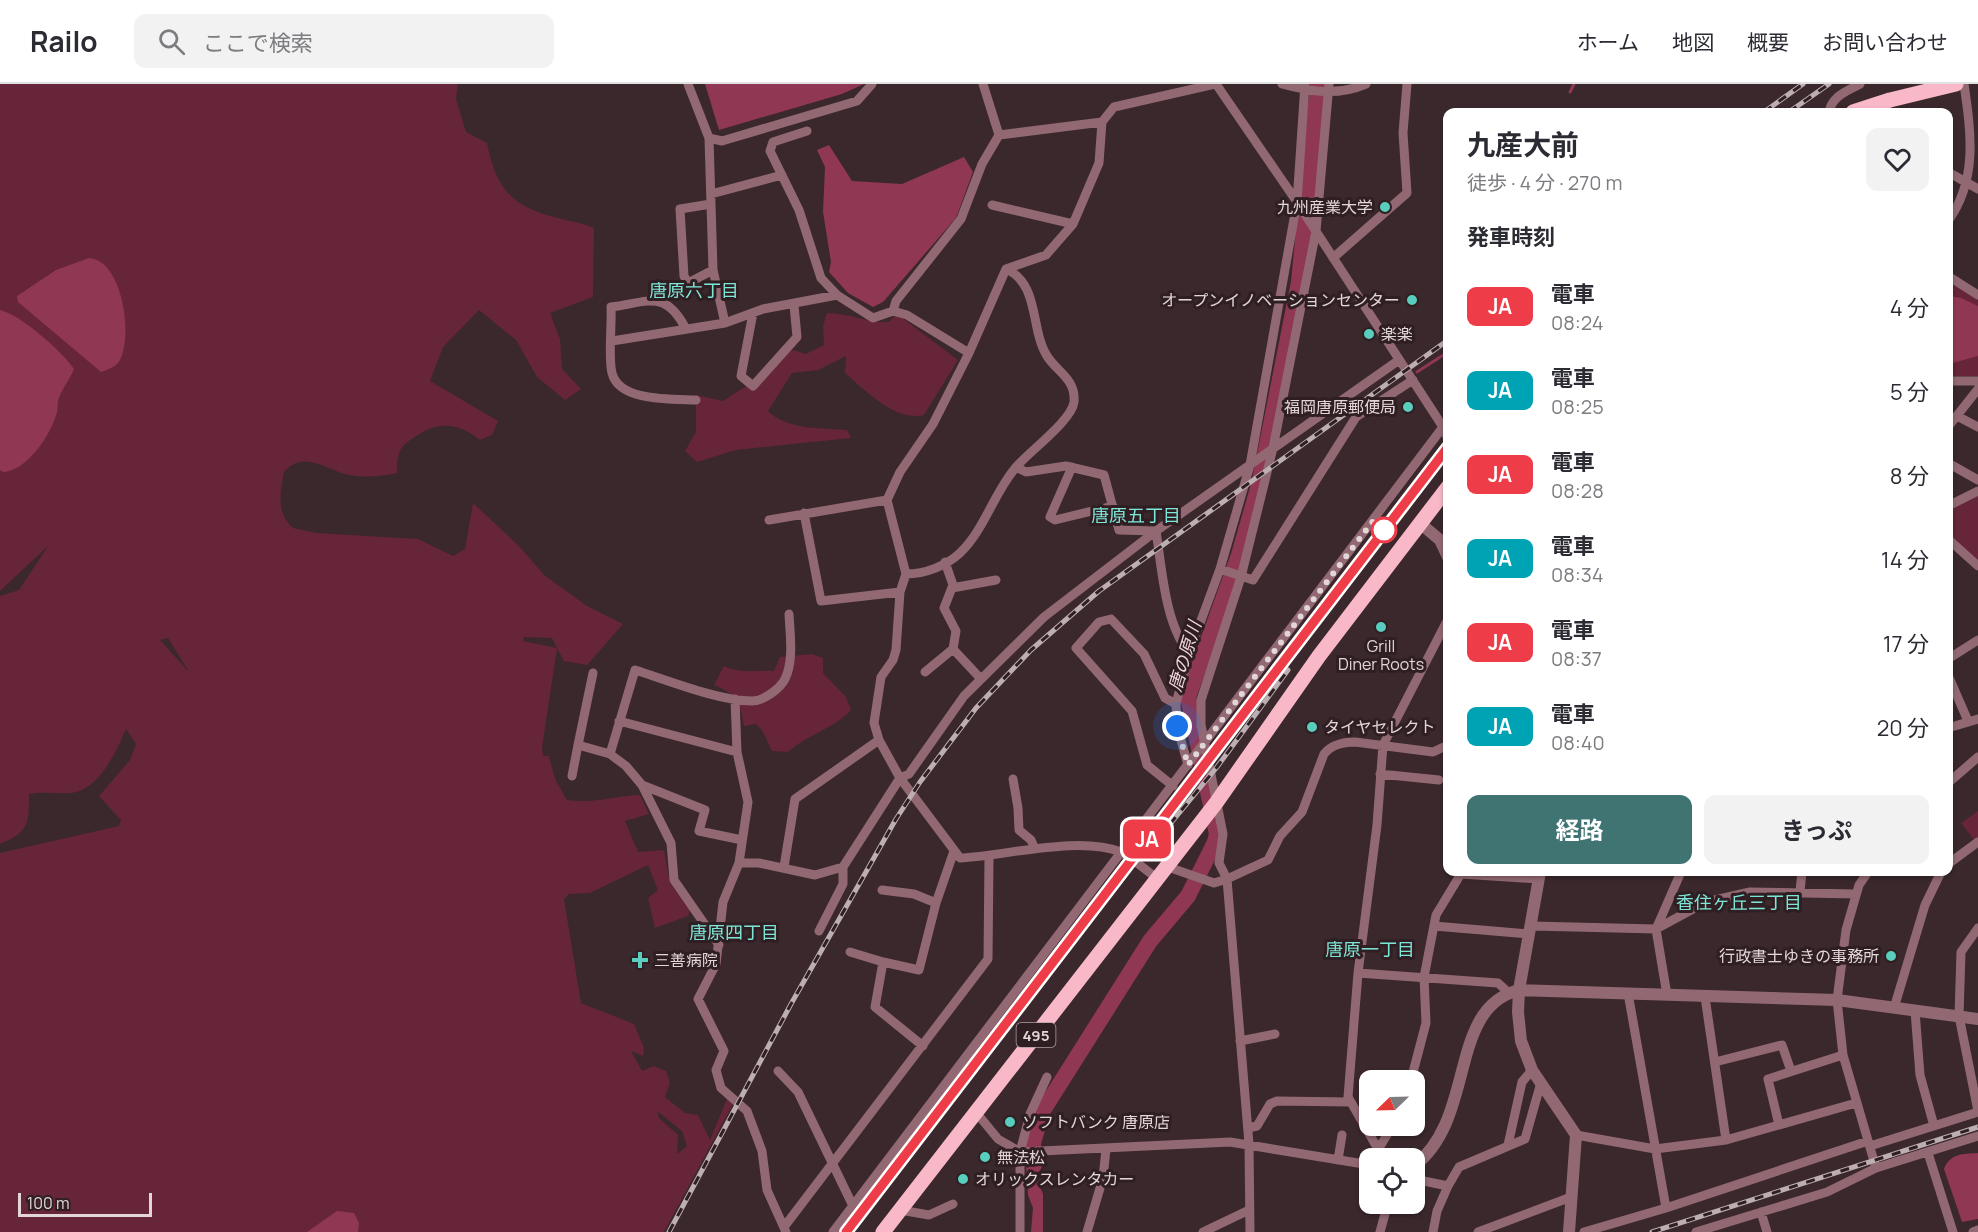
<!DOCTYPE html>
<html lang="ja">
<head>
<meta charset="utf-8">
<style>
	body { margin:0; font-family:Manrope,"Noto Sans JP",sans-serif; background:#f2f2f3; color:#2b2b33; height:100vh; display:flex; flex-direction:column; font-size:22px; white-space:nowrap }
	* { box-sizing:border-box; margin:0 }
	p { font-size:20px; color:#7c7c81 }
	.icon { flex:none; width:33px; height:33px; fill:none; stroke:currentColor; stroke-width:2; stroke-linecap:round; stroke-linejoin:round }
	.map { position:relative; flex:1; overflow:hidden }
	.side { position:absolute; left:1443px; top:24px; width:510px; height:768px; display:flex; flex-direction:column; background:#fff; border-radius:12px; box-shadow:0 2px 4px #0004 }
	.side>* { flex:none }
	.badge { padding:0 12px; border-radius:9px; font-size:21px; line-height:39px }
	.needle { width:39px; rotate:247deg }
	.tools { position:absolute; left:1359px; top:986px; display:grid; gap:12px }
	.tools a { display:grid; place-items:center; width:66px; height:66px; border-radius:12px; background:#fff; box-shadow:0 2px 4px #0004; font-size:30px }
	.scale { position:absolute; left:18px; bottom:15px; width:134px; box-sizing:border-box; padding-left:6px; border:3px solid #e2d6d9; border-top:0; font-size:16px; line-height:21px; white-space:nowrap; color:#e2d6d9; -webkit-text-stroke:4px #2f1e22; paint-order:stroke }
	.you { position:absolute; width:30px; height:30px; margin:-15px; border:4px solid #fff; border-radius:50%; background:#1a73e8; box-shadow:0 0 0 9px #1a73e833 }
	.map>.badge { position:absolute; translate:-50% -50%; box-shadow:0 0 0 3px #fff }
	h2 { padding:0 24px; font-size:22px; line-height:54px }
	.round { display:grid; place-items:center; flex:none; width:63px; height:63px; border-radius:12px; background:#f2f2f3 }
	.head { display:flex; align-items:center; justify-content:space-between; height:102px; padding:0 24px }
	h1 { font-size:28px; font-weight:700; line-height:45px }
	.action { display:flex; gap:12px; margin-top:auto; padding:12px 24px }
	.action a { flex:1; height:69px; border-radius:12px; background:#407472; color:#fff; font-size:24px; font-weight:700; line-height:69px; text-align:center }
	.action a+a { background:#f2f2f3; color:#2b2b33 }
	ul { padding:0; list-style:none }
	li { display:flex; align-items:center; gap:18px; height:84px; padding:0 24px }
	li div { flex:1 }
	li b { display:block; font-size:22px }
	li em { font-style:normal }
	li .badge { min-width:66px; font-weight:700; text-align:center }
	header { display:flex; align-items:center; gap:36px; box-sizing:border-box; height:84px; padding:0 30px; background:#fff; border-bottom:2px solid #e1e1e2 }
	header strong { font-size:28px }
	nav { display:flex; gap:33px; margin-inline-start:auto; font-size:21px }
	.search { width:420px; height:54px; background:#f2f2f3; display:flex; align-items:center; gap:15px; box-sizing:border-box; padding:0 21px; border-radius:12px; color:#7c7c81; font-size:22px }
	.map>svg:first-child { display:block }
</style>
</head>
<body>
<header>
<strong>Railo</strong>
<div class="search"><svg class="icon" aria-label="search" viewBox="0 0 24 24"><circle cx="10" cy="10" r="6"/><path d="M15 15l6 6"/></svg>ここで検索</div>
<nav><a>ホーム</a><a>地図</a><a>概要</a><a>お問い合わせ</a></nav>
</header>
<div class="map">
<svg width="1978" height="1148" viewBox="0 0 1978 1148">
	<rect width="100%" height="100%" fill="#3a282c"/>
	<path fill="#662539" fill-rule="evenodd" d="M0,0H458L456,15L466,48L487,59C496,105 512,123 558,134C571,138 581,138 594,144L593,213L550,229L560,255L562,285L581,305L565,316L537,293L516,256L479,226L443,263L430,297L498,337L492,351L480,356C460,339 437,336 415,353C410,356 404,360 401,365C397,372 397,381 397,389C380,393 362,394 345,390C325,385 304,366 284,388C280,408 276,429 293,444L316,449L418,455L453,472L465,465L473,419L519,462L544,491L587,522L623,540L587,581L564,577L557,564L542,664L543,672H549L555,695L567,716C592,720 615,712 640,711L649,730L625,737L638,768L664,766L670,799L690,826L688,832L655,844L648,814L658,806L648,781L590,809L569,810L564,815L581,919L634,940L644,964L643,972L631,967L642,987L654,982L666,987L670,999L665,1013L685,1029L698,1031L710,1056L727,1015L733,1020L664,1148H0V769L119,742L121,736L99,712L130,676L136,660L126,645C116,668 99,706 71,709C56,710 44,707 29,710C29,740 29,748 0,760V512L19,506L48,462L0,507ZM524,553L552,554L557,564L523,557ZM168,554L189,588L160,556ZM657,1027L682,1047L687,1062L677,1070L678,1051L659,1034Z
		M1948,195L1978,214V292H1949Z
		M827,229C849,229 867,239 889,238L897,230L958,276L924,331C895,338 865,306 845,289L846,272L818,286L792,289L768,327C787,346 821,344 847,346L851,354L736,366L697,378L685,367L696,348V311L723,317L770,287L775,272L793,266L806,270L824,261L823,242Z
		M1978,408V481L1949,454L1948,423Z
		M812,570L823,574V589L846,613L851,626C835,644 807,651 788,668L772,667L762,646L756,640L744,642C740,619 737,610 714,601L724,582C739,590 757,586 774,587L780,573Z
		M1978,727V754L1974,756L1961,739Z"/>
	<path fill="#903753" d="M705,0H864L842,10L719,46Z
		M829,61L852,97L902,100L964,73L973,88L956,134L883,218L873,223L848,209L829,188L831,178L823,128L825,83L817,66Z
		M89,174C124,176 134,258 118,279C113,284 107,286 101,288L18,218L17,212L56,186Z
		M1949,212L1961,214L1978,222V272L1949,280Z
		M0,226C20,230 63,268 74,285C70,295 62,305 59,314C57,319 58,324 57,328C51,351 27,387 3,388L0,386Z
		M1033,1059L1042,1064L1044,1076L1036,1093L1043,1110V1148H1031L1033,1124L1028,1111L1025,1064Z
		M1978,1069V1135L1962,1138L1944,1085C1950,1069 1963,1070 1978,1069Z
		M337,1127L354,1129L359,1139L358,1148H307Z"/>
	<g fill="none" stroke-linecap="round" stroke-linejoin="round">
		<path stroke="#903753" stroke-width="3" d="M1570,8L1574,0
			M1417,288L1448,268"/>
		<path stroke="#903753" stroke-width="16" d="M1034,1081L1033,1059L1042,1028L1150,857L1188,812L1215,758L1217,750L1188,613L1239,471L1259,401L1299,198L1318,0"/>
		<path stroke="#926972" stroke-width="9" d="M688,0L709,54L713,186L725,239L763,225L837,211L873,234L893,227L896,217L961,135L982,80L999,51L983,0
			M1216,0L1297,118L1443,343L1448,355
			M1282,0C1311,8 1338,12 1366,0
			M1329,0L1316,147L1273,364L1241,493L1201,616V641L1223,750L1219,779L1227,795L1268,776L1280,752L1302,728L1324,670C1332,660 1343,658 1355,658L1433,668L1448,661
			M1829,28C1832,12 1846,8 1860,0
			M807,47L773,58L770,67L799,126L821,194L837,211
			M999,51L1102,38
			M709,54L722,57L857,17L872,0
			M1948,88L1978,105
			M711,110L782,91
			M711,120L680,125L684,192L688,199L713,186
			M992,121L1073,140
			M1948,137C1978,96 1971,48 1964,0
			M1333,174L1407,109L1403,49L1407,0
			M1948,192L1978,211
			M893,227L907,231L969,269
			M753,229L741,292L753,302L797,253L794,221
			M686,245C665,205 649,218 611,223C612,241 608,274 612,289C619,318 672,315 696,316
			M612,257L725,239
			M1948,297H1978
			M1957,332L1978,343
			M1948,343L1978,305
			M1948,379L1978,396
			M1016,383L1026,388L1066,382L1104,391L1119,446L1156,447
			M1072,383L1050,433L1055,436L1113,422
			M1948,422L1978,407
			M804,429L821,517L900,508
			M769,436L887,416
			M1156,447C1162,485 1165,540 1189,569L1176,620L1177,642L1188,681
			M1948,455L1978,482
			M945,478L953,501L944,524L956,547L953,565L981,595
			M1220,485L1253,496L1356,333L1413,296
			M906,490C925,490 946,482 960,469C985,445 994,408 1017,382C1030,367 1072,336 1074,318C1076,295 1057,288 1047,272C1030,245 1040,200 1006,185
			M952,504L996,496
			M1189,569L1220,485L1250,381L1297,118L1305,0
			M1948,575L1978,556
			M925,588L953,565
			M593,589L578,661L610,670
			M1948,591L1968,637
			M735,615L737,668L748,718L739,779L723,818L716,880L698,915L724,967L716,986L721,1004L747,1027L762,1067L767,1106L786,1148
			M619,637L737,668
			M1948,644L1978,635
			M1207,655L1443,343
			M1380,690L1439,696
			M572,692L578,661
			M1013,695L1018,724L1019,746L1031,756L1035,765
			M1948,699L1978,673
			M642,701L671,759L674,796L719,861
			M1173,702L1147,681L1132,627L1076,564L1099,538L1111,535L1144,570L1165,614L1176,620
			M742,756L699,747L705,726L642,701L626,682L610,670L635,586C667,596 719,617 752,617C763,617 780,605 785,595C794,577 790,550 789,530
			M739,779H759L815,791L843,783L900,694L909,690L964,612L1044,533L1156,447L1399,276
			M1948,780L1978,758
			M784,783L795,715L879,656
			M1168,783L1214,799L1227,795L1249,1060L1250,1148
			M1868,788L1859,801L1846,846L1837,916L1843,971L1876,1084
			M1461,790L1539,795
			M1158,795C1148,788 1131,773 1121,768C1078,751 1006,772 960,774L900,694L879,656L874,639L881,593L893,576L896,566L900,508L906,490L887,416L900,388L933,340L969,269L1006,185L1046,171L1073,140L1099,79L1102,38L1114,23L1215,0
			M882,806L914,810L936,819
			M1800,807L1802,788
			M1434,842L1530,850
			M1532,842L1656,845L1706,818L1750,808L1856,810
			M1978,844L1961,868L1959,932L1978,1027
			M819,847L843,800V783
			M850,868L883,878
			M1358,889L1498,899L1509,909
			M1628,909L1666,1124
			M1667,911L1656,845L1681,788
			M1705,913L1726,1056
			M1894,924L1925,821L1941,788
			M1915,927L1920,991L1934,1042
			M1240,957L1275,950
			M923,962L875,923L883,878L919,886L936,819L954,767
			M1715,978L1782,961L1791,987
			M778,987L798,1008L853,1122
			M1411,996L1426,939L1424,893L1436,831L1462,788
			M975,1027L998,1055L1020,1068L1230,1058L1370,1081
			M1779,1041L1768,995L1843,971
			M1248,1044L1257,1042L1270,1020L1277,1017L1349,1018
			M1576,1051L1655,1065L1726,1056L1856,1019
			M1508,1061L1522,998L1532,986
			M1870,1062L1978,1028
			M1378,1065L1348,1013L1358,889L1377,741L1383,661L1448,535
			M1928,1069L1953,1148
			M1373,1074L1393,1041
			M1338,1076L1342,1051
			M1414,1095L1448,1102L1437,1127L1433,1148
			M1448,1102L1459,1083L1525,1055L1540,1002
			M900,1126L929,1131L953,1120
			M1761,1128L1767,1148
			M784,1143L988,875L989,773
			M833,1148L1191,676
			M1020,1148V1068L1030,1030L1047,993
			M1087,1148L1103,1094L1106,1065
			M1203,1148L1249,1126
			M1380,1148L1388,1119
			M1478,1148L1571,1113
			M1584,1148L1666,1124L1868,1057
			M1696,1148L1827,1108L1876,1084L1978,1052
			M1973,1148L1978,1146"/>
		<path stroke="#926972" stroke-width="12" d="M1421,440L1440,456L1448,473
			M1540,788L1519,906L1518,928L1521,957L1532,986L1576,1051L1569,1148
			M1414,1082C1477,1034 1447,924 1519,906L1837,916L1978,935"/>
		<path stroke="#f8b8c7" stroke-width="15" d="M1853,28L1890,16L1956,0
			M883,1148L1216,719L1319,572L1448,403"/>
		<g stroke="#bcaeb2" stroke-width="5">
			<path id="rail" d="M1764,28L1803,0
				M1789,28L1829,0
				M1147,768L1217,683L1288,586
				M669,1148L791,920L896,735L920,698L976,624L1031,566L1099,507L1448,256
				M846,1148L1448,363
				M1652,1148L1978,1043"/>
		</g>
		<use href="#rail" stroke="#2f1e22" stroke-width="3" stroke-dasharray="9" stroke-linecap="butt"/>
		<path stroke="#926972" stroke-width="9" d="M1191,676L1207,655"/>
	</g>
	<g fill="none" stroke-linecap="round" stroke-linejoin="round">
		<g stroke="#fff" stroke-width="14">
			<path id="line" d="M846,1148L1448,363"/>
		</g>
		<use href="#line" stroke="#ee3d49" stroke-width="9"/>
		<path stroke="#e2d6d9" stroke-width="6" stroke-dasharray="0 10.8" d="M1177,642L1188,681L1373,437L1384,446"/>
	</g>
	<g fill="#59cebe" stroke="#2f1e22" stroke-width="2">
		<circle cx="1385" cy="123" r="6"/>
		<circle cx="1412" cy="216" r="6"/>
		<circle cx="1369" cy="250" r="6"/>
		<circle cx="1408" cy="323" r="6"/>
		<circle cx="1381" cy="543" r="6"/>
		<circle cx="1312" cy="643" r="6"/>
		<circle cx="1891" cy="872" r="6"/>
		<path d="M637 867h6v6h6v6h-6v6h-6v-6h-6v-6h6z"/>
		<circle cx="1010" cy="1038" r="6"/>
		<circle cx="985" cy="1073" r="6"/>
		<circle cx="963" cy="1095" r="6"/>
	</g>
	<circle fill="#fff" stroke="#ee3d49" stroke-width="3" cx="1384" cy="446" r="12"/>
	<g text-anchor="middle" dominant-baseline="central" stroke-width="6" stroke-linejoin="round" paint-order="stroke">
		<rect fill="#2f1e22" stroke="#ac9fa2" stroke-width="1.5" x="1016.5" y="939" width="39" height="24" rx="4.5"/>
		<g font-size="15" font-weight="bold" fill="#e2d6d9">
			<text x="1036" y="951">495</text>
		</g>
		<g font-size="16" fill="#e2d6d9" stroke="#2f1e22" text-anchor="start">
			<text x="1373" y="123" text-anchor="end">九州産業大学</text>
			<text x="1400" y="216" text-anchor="end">オープンイノベーションセンター</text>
			<text x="1381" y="250">楽楽</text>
			<text x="1396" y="323" text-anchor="end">福岡唐原郵便局</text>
			<text x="1381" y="562" text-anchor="middle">Grill<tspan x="1381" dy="18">Diner Roots</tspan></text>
			<text x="1324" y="643">タイヤセレクト</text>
			<text x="1879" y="872" text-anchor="end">行政書士ゆきの事務所</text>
			<text x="654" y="876">三善病院</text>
			<text x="1022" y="1038">ソフトバンク 唐原店</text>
			<text x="997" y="1073">無法松</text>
			<text x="975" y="1095">オリックスレンタカー</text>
		</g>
		<g font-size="18" fill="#7ee6d7" stroke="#2f1e22">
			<text x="694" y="206">唐原六丁目</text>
			<text x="1136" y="431">唐原五丁目</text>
			<text x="1739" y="818">香住ヶ丘三丁目</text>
			<text x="734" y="848">唐原四丁目</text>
			<text x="1370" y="865">唐原一丁目</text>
		</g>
		<g font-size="18" font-style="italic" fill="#f0d5db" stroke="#2f1e22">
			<text transform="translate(1184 572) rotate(-73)">唐の原川</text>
		</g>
	</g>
</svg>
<div class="tools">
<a><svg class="needle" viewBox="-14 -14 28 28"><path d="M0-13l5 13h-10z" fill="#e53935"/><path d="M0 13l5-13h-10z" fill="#7c7c81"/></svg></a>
<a><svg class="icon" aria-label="locate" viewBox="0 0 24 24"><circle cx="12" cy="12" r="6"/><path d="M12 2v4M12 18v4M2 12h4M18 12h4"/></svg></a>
</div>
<div class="scale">100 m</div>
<div class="you" style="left:1177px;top:642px"></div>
<b class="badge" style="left:1147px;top:755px;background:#ee3d49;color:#fff">JA</b>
<section class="side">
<div class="head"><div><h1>九産大前</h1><p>徒歩 · 4 分 · 270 m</p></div><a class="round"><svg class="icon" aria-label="heart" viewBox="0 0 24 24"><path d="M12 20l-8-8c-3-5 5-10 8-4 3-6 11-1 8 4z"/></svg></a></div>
<h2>発車時刻</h2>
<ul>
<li><span class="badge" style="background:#ee3d49;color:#fff">JA</span><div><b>電車</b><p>08:24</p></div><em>4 分</em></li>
<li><span class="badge" style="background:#00a3b4;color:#fff">JA</span><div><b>電車</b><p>08:25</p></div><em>5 分</em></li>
<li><span class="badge" style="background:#ee3d49;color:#fff">JA</span><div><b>電車</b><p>08:28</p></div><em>8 分</em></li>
<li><span class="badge" style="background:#00a3b4;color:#fff">JA</span><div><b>電車</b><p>08:34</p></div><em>14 分</em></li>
<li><span class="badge" style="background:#ee3d49;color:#fff">JA</span><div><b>電車</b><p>08:37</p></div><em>17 分</em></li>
<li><span class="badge" style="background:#00a3b4;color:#fff">JA</span><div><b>電車</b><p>08:40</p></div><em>20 分</em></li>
</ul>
<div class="action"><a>経路</a><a>きっぷ</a></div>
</section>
</div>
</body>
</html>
